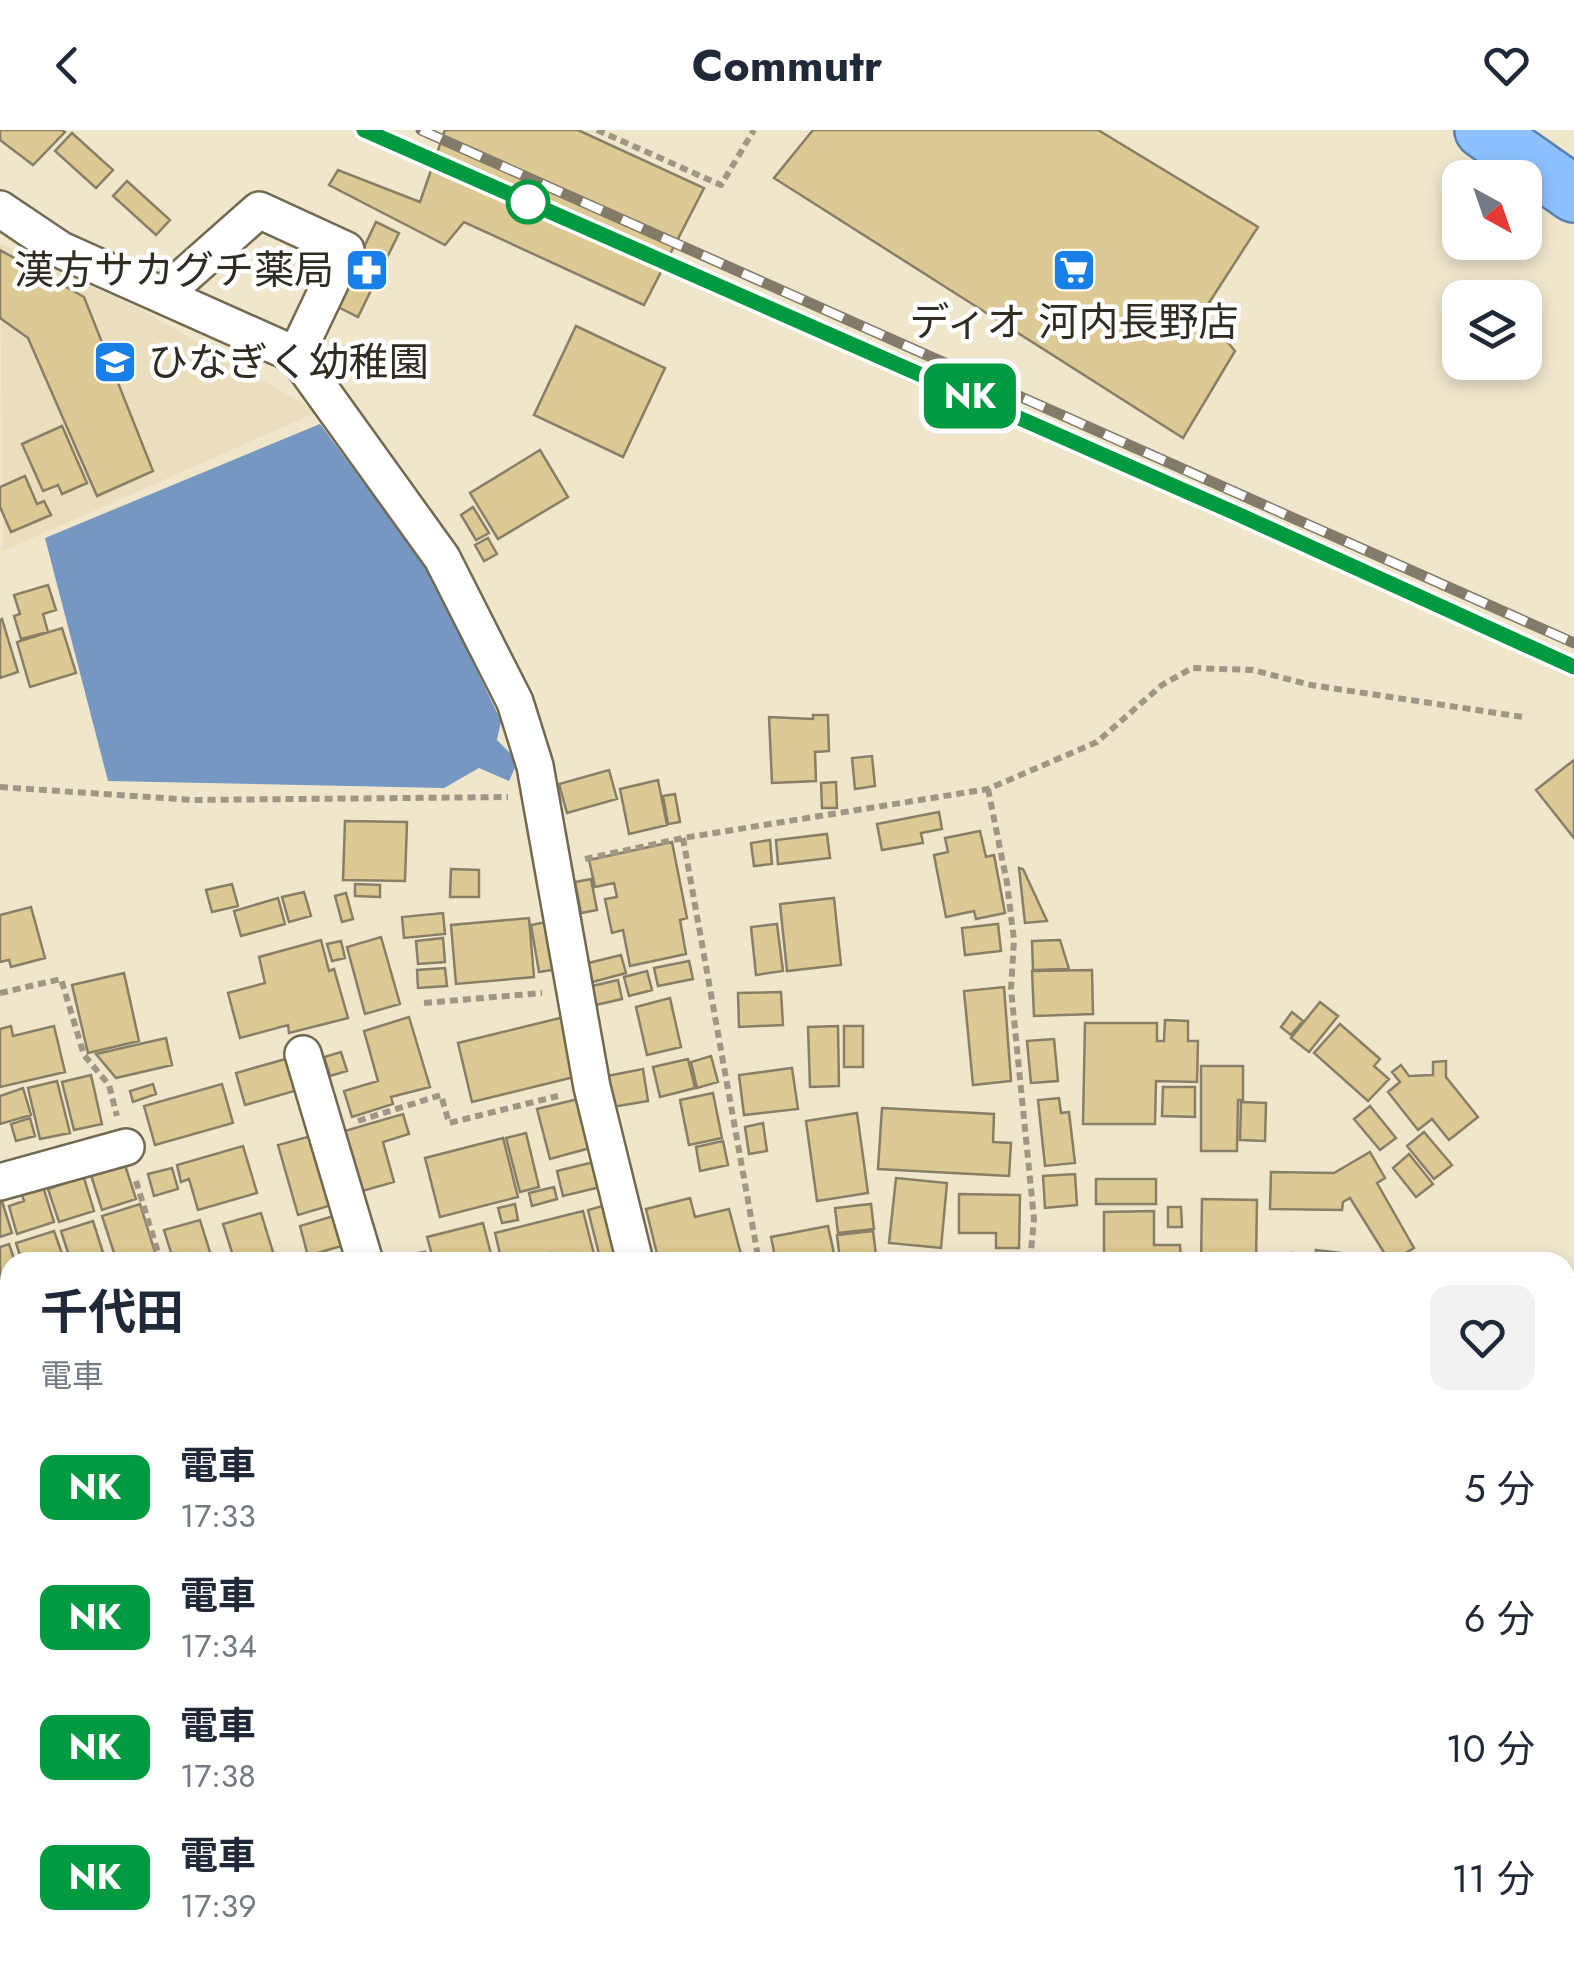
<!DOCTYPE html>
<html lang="ja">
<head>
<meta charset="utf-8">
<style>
	body { margin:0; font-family:Jost,"Noto Sans JP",sans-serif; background:#f2f2f3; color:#1f2937; height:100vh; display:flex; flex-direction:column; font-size:38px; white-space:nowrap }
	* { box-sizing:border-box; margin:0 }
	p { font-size:32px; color:#747a83 }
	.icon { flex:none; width:55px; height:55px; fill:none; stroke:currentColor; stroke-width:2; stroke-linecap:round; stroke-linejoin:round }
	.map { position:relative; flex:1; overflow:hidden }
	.details { position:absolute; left:0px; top:1122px; width:1575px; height:712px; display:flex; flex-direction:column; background:#fff; border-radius:30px 30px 0 0; box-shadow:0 5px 15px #0003 }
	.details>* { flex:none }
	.badge { padding:0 20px; border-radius:15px; font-size:35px; line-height:65px }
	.needle { width:65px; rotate:140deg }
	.controls { position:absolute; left:1442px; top:30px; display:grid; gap:20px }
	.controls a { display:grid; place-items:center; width:100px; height:100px; border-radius:20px; background:#fff; box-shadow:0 5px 15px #0003; font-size:50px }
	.map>.badge { position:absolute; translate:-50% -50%; box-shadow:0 0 0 5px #fff }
	.round { display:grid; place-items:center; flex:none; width:105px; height:105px; border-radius:20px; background:#f2f2f3 }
	.overview { display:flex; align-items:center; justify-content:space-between; height:170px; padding:0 40px }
	h1 { font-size:48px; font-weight:700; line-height:75px }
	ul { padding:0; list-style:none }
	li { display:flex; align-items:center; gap:30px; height:130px; padding:0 40px }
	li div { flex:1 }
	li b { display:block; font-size:38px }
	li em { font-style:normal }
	li .badge { min-width:110px; font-weight:700; text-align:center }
	header { display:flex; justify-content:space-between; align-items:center; height:130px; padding:0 40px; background:#fff; font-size:45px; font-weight:700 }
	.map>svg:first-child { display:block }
</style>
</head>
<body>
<header><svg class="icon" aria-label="back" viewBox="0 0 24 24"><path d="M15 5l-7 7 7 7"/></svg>Commutr<svg class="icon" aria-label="heart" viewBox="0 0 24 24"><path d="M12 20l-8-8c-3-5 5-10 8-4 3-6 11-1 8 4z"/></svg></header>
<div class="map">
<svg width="1574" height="1833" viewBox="0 0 1574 1833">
	<rect width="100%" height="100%" fill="#f0e6cc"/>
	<path fill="#ebdebc" d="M0,114L144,181L317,282L3,421Z"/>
	<path fill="#7597c1" d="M320,294L428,439L501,591L497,610L518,631L509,651L479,638L444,658L108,651L45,408Z"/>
	<path fill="#ddc993" stroke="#887f67" stroke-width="2.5" d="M0,0H62L65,2L33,35L0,10Z
		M445,0H578L704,58L644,175L464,92L445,115L329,55L338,40L420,72Z
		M813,0H1098L1258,97L1203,182L1235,221L1183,308L774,48Z
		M72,3L113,40L96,58L55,21Z
		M127,51L170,90L156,105L113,66Z
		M376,92L399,103L358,187L336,176Z
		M0,120L84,167L153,341L97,366L28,208L0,188Z
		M576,196L665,238L623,327L534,285Z
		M62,296L87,353L62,364L58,355L43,361L22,314Z
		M540,320L568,367L498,409L470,363Z
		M25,346L37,374L44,371L51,385L11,402L0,377V357Z
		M473,377L489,403L476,410L461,385Z
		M488,408L497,424L484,431L475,415Z
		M48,455L56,480L43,484L48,502L21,509L14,486L20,484L14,465Z
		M2,489L18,542L0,548V490Z
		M62,498L76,543L30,557L17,512Z
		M813,585H828L829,621L815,622L816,651L772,653L769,587L813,589Z
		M872,626L875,656L855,659L852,628Z
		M1574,630V708L1536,660Z
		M609,640L617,669L567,683L559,654Z
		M658,650L667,695L629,704L620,659Z
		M836,652L837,678H822L821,653Z
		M675,664L680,692L668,694L663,666Z
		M939,682L942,699L921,703L923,713L882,720L877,694Z
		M345,691L407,692L405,751L343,750Z
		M980,701L986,727L994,725L1005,783L976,789L974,781L946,787L934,725L948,722L945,708Z
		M827,704L830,728L778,734L776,710Z
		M770,710L772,734L754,736L751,713Z
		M672,712L687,788L680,790L686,824L630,836L623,800L612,803L605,769L617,767L614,753L595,757L589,730Z
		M1019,738L1023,739L1047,791L1025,793Z
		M451,739L479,740V767H450Z
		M591,749L597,780L581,783L575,752Z
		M232,754L238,776L212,782L206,760Z
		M355,754L380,755V767L355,766Z
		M304,762L311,786L289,792L282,767Z
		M346,763L353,789L342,792L335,766Z
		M278,768L285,794L241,806L234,781Z
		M834,768L841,835L787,841L780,774Z
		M31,777L45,828L11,837L9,830L0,832V785Z
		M443,783L445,804L404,808L402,787Z
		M529,788L534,847L456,854L451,795Z
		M557,790L565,838L539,842L531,795Z
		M777,794L783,841L756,845L751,797Z
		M998,794L1001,821L965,825L962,798Z
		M381,807L400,874L365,884L347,817Z
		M443,808L445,832L418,834L416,811Z
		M321,810L329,841L334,839L348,888L289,903L288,895L240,908L228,863L265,853L259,827Z
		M1060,810L1069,839L1033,840L1032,811Z
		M341,811L345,828L332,831L327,814Z
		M621,825L626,843L589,853L584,834Z
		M689,831L693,849L658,856L654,838Z
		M445,838L447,856L418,858L417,840Z
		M1092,840L1093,884L1034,886L1032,841Z
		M647,841L652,860L629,866L624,847Z
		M124,843L139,911L88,923L72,855Z
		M618,850L622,869L596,875L592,856Z
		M1004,857L1011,951L973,955L964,861Z
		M781,862L783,895L739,897L738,863Z
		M670,868L681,917L647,925L636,877Z
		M1320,872L1338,886L1309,922L1291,908Z
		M1292,882L1303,891L1291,905L1281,897Z
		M409,887L430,957L391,967L393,974L352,987L344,961L378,951L364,901Z
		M564,887L578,946L472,972L458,913Z
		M1165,890L1188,891V911H1198L1197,952L1156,951L1155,994H1083L1085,893H1157V911H1164Z
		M1340,894L1380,929L1374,936L1389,949L1368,971L1314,923Z
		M11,896L13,906L54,896L65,942L0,957V899Z
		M838,896L839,956L810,957L808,897Z
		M844,896H863V937H844Z
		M166,908L172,935L116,948L96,924Z
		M1054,909L1058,951L1031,953L1027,911Z
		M341,922L347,941L330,946L324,927Z
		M711,926L718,952L697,958L691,932Z
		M289,928L298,960L245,975L236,943Z
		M688,929L695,958L660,967L653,937Z
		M1446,931V947L1478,987L1449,1010L1432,989L1418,1000L1388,962L1400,952L1392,942L1401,935L1409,946L1433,945V932Z
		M1201,936H1243V970H1238L1237,1021H1201Z
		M792,938L798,979L744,985L739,945Z
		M643,939L648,971L612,977L607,946Z
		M91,945L102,994L74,1000L62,952Z
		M57,951L70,1003L40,1009L28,958Z
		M153,954L156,964L133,972L130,961Z
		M222,954L233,993L155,1015L144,976Z
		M1163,957H1195V987L1162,986Z
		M23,958L31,985L0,994V966Z
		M713,963L722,1008L689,1015L680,970Z
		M1059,968L1061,983L1069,982L1075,1033L1045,1036L1038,970Z
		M578,969L590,1018L550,1029L537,979Z
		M1241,972L1266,973L1265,1011L1240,1010Z
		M1370,976L1396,1008L1380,1020L1354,989Z
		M882,978L994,984L993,1012L1011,1013L1009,1046L878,1039Z
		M857,983L868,1063L817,1071L806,991Z
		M403,984L409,1004L383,1012L394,1052L359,1062L341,1002Z
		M30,988L35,1006L16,1011L11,994Z
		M763,993L767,1021L749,1024L745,997Z
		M1424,1002L1452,1035L1434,1049L1407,1016Z
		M322,1003L342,1072L298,1085L278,1015Z
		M526,1003L539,1057L520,1062L506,1008Z
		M503,1008L518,1067L440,1087L425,1028Z
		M723,1011L728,1035L700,1041L696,1017Z
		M243,1016L257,1063L198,1080L189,1049L181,1052L177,1035Z
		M1370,1022L1385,1048L1377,1053L1414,1118L1390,1132L1350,1068L1343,1072L1342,1080L1270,1079L1271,1042L1334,1043Z
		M1409,1024L1433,1054L1416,1067L1393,1038Z
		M124,1032L136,1069L102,1080L90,1042Z
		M594,1032L600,1057L563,1066L557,1041Z
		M80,1035L94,1081L59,1092L48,1059L62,1054L58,1042Z
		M172,1038L178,1059L154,1066L148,1044Z
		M1075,1044L1077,1075L1045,1078L1043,1046Z
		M40,1047L54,1092L17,1104L9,1076L24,1071L18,1054Z
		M896,1048L947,1053L941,1118L889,1113Z
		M1096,1049H1156V1074H1096Z
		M554,1057L557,1069L532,1076L529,1063Z
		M959,1064L1020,1065L1019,1118H996V1103H959Z
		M0,1065L12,1103L0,1107Z
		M690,1068L695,1087L729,1079L743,1132H659L646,1079Z
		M1202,1069L1257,1070L1256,1132H1201Z
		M616,1072L631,1132H601L588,1080Z
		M140,1074L158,1132H117L102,1086Z
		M515,1074L518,1090L502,1093L498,1078Z
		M871,1074L874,1099L838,1103L835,1078Z
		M1168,1077H1181L1182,1097H1168Z
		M583,1081L596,1132H552L550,1123L502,1132L495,1103Z
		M1154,1081V1115H1180L1181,1132H1104V1082Z
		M261,1083L276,1132H235L223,1094Z
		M340,1084L348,1114L308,1126L300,1096Z
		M200,1090L213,1132H174L164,1100Z
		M93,1091L106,1132H71L61,1101Z
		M483,1093L493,1132H434L427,1107Z
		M828,1096L835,1128L814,1132H776L771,1107Z
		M54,1101L65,1132H22L16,1113Z
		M873,1101L876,1125L840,1130L837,1105Z
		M9,1114L15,1132H10V1163L0,1166V1117Z
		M1316,1120L1359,1125L1358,1132H1315Z
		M425,1122L427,1132H400L399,1126Z
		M1291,1123L1312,1125L1311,1132H1290Z
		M1574,1161V1218L1565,1215V1194Z
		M4,1255L10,1298L0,1300V1256Z
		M1574,1317V1367H1569L1565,1318Z
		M0,1366L10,1416L0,1418Z
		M1574,1383V1415L1565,1416V1384Z
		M10,1442V1461L0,1463V1444Z
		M10,1468V1496L0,1498V1470Z
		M1574,1607V1656L1565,1648V1617Z
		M10,1792V1825H19L21,1832L0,1833V1794Z
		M81,1825H128L130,1833H83Z
		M133,1825H158L160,1833H135Z
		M163,1825H183L185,1833H164Z
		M1043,1825H1096L1088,1833H1035Z
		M1167,1825H1227L1220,1833H1161Z"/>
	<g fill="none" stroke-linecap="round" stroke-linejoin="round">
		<g stroke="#726951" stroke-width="40">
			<path id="minor" d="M0,79L61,120L296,225L442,428L515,572L535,636L592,957L635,1132
				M163,165L259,80L346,120L296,225
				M303,924L365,1132
				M0,1052L126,1017
				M0,1201L10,1198
				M1565,1242L1574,1241
				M0,1330L10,1328
				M1565,1762L1574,1769"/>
		</g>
		<g stroke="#726951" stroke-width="48">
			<path id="tertiary" d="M1565,1548L1574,1537
				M1331,1833L1338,1825"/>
		</g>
		<g stroke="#5a82b1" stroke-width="60">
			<path id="trunk" d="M1483,0L1574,64"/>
		</g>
		<path stroke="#9f9784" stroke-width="6" stroke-dasharray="8 5" stroke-linecap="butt" d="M597,0L721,55L754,0
			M0,657L193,670L508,667
			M988,659L1007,753L1014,810L1011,859L1034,1089L1030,1132
			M683,708L759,1132
			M585,729L683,708L988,659L1097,612L1162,555L1192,538L1253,540L1311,555L1523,587
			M0,863L61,849L84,925L109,955L117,986
			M424,873L542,863
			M358,991L441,965L449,993L558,966
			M136,1051L161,1132
			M0,1710L10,1751
			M23,1825L25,1833
			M453,1825L455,1833
			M788,1825L792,1833
			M503,1833L521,1825"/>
		<use href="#minor" stroke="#fff" stroke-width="35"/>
		<use href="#tertiary" stroke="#fff" stroke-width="42"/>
		<use href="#trunk" stroke="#8cc0fe" stroke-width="55"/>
		<g stroke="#827b6a" stroke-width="11">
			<path id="rail" d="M364,0L1233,381L1574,537
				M421,0L1574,513"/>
		</g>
		<use href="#rail" stroke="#fff" stroke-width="8" stroke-dasharray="22" stroke-linecap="butt"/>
	</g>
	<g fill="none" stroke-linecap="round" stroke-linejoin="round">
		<g stroke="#fff" stroke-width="22">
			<path id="line" d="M364,0L1233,382L1574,537"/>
		</g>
		<use href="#line" stroke="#009a41" stroke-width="15"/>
	</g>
	<defs>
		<g id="pharmacy-square" transform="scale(2.25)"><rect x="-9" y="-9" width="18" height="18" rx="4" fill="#177fe7" stroke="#fff"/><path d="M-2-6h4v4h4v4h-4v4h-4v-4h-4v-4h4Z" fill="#fff"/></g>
		<g id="supermarket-square" transform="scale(2.25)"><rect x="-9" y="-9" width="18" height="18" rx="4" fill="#177fe7" stroke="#fff"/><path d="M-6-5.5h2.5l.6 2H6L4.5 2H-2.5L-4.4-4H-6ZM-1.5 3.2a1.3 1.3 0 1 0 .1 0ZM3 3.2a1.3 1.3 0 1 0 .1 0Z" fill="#fff"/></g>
		<g id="school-square" transform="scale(2.25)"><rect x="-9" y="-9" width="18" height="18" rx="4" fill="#177fe7" stroke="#fff"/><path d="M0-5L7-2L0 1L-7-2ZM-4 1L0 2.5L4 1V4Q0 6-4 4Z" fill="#fff"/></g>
	</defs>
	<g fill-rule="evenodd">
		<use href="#pharmacy-square" x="367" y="140"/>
		<use href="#supermarket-square" x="1074" y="140"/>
		<use href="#school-square" x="115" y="232"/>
	</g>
	<circle fill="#fff" stroke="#009a41" stroke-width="5" cx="528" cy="72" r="20"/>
	<g text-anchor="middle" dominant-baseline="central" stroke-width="9" stroke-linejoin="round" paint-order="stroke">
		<g font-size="40" fill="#302c22" stroke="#fff" text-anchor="end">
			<text x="334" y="140">漢方サカグチ薬局</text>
			<text x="1074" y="192" text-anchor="middle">ディオ 河内長野店</text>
			<text x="148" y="232" text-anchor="start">ひなぎく幼稚園</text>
		</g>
	</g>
</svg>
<div class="controls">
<a><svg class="needle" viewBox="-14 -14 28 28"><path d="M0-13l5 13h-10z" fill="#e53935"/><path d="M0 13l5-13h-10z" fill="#747a83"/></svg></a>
<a><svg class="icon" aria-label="layers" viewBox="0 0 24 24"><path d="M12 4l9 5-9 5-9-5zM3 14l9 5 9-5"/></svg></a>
</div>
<b class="badge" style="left:970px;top:266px;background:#009a41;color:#fff">NK</b>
<section class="details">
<div class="overview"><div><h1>千代田</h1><p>電車</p></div><a class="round"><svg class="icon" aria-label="heart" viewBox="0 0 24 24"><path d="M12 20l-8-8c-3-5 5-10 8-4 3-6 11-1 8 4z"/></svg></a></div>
<ul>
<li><span class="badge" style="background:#009a41;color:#fff">NK</span><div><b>電車</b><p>17:33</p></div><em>5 分</em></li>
<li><span class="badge" style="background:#009a41;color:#fff">NK</span><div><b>電車</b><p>17:34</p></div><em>6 分</em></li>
<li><span class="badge" style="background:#009a41;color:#fff">NK</span><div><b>電車</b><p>17:38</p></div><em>10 分</em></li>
<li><span class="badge" style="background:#009a41;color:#fff">NK</span><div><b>電車</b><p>17:39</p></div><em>11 分</em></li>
</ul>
</section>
</div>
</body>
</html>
